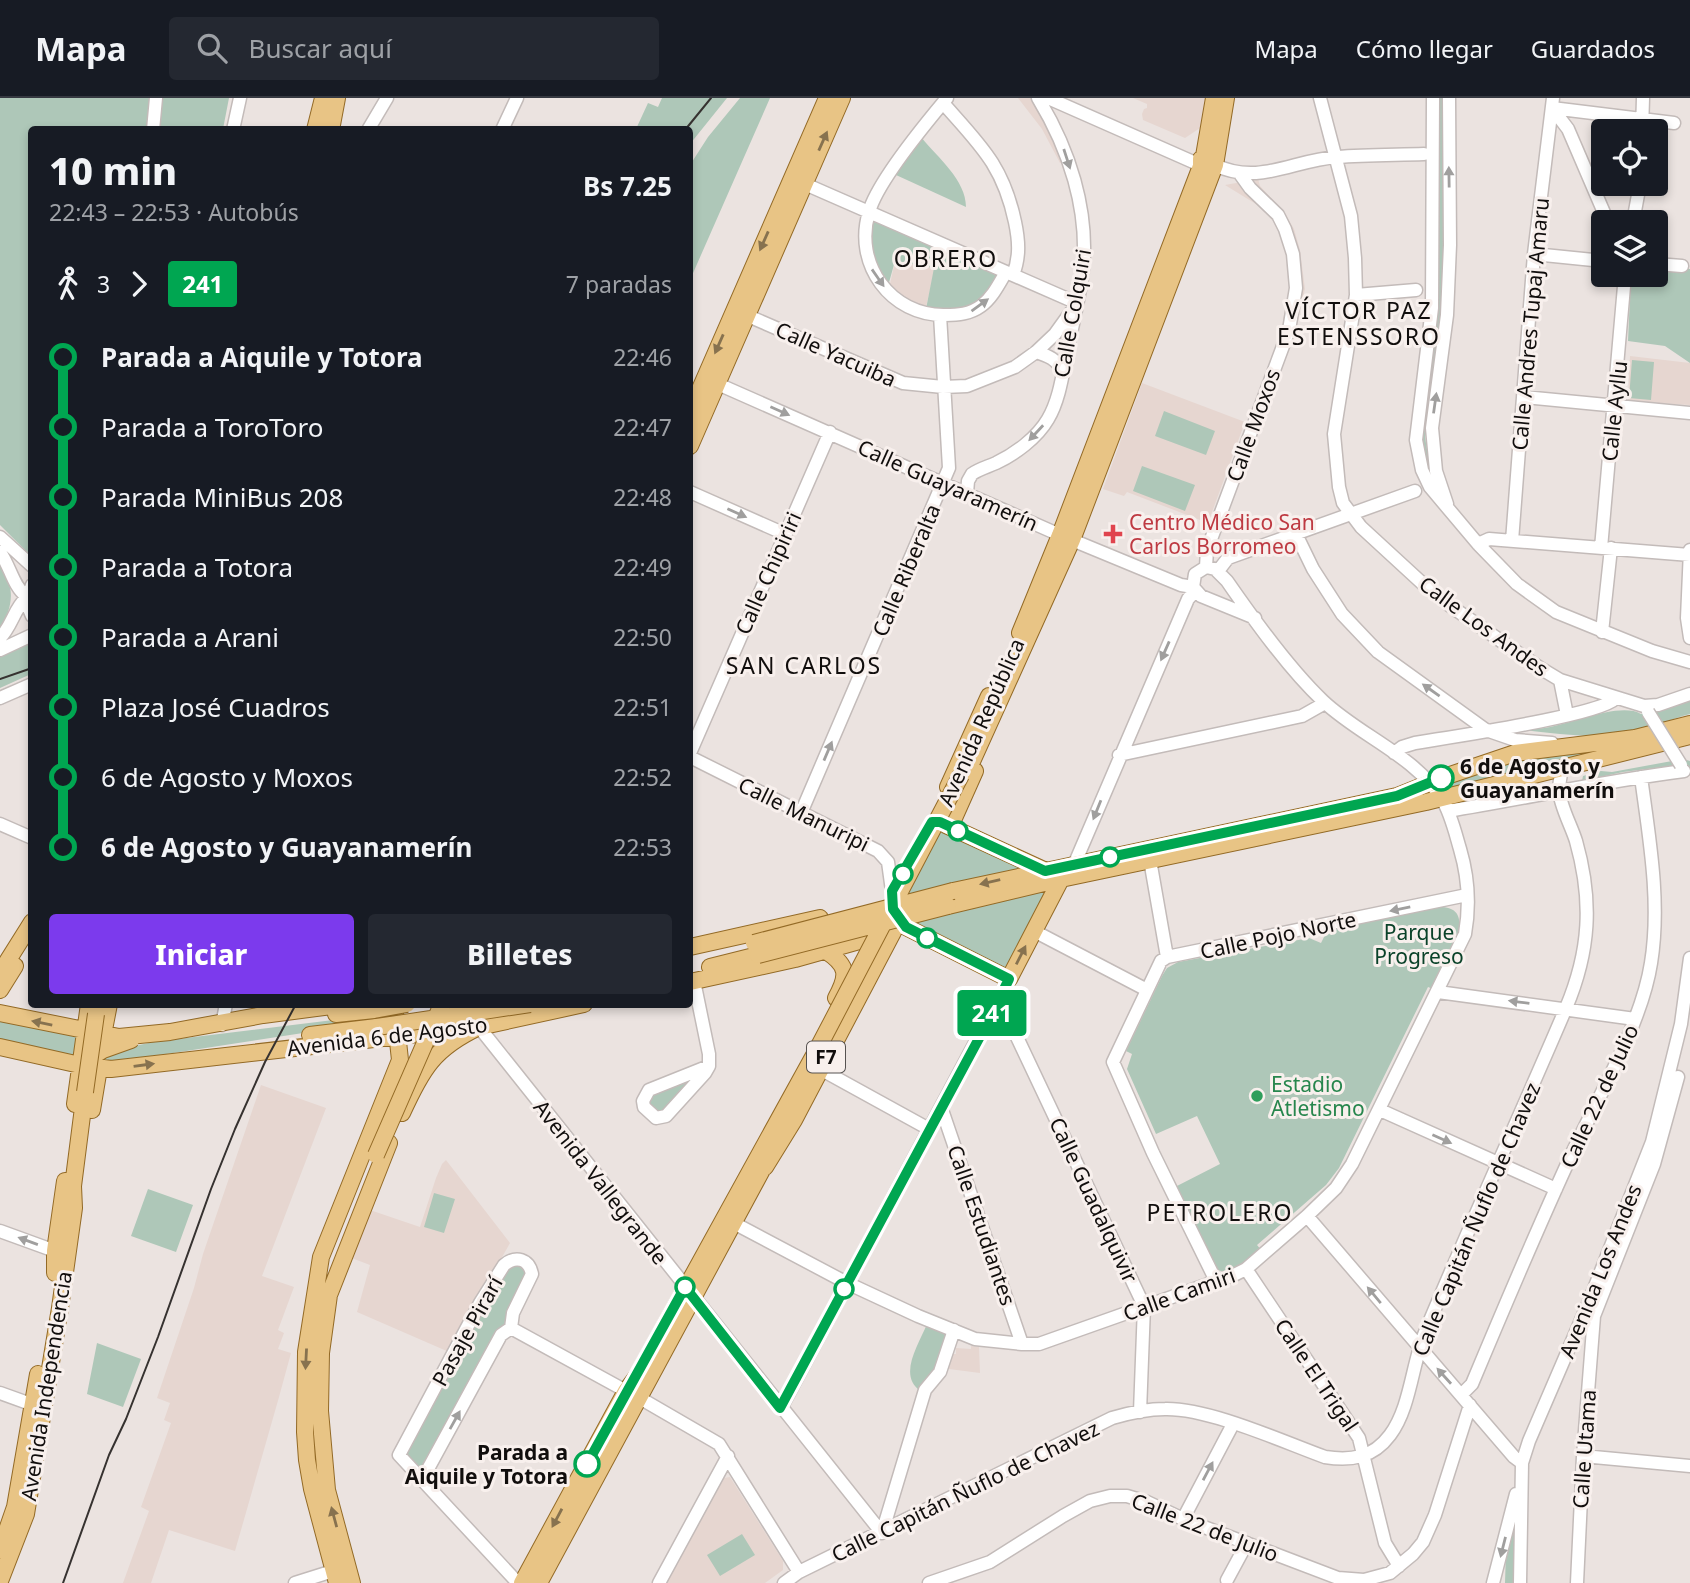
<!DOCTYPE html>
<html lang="es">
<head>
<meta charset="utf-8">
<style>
	body { margin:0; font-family:"Noto Sans",sans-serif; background:#242831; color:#f1f3f6; height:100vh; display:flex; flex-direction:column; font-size:26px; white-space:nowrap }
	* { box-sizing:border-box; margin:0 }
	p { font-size:23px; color:#9ea1a6 }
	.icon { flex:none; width:38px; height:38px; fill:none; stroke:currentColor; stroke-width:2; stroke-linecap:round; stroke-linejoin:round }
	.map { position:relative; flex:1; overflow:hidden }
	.drawer { position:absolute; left:28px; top:28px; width:665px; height:882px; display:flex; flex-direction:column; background:#171b24; border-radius:7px; box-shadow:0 4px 10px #0003 }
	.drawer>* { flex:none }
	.badge { padding:0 14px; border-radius:5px; font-size:24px; line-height:46px }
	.fabs { position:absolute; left:1591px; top:21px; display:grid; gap:14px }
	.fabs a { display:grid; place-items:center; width:77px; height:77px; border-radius:7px; background:#171b24; box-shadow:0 4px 10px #0003; font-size:35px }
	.map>.badge { position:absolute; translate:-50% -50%; box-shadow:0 0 0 4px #fff }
	.legs { display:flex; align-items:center; gap:10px; height:77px; padding:0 21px; font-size:23px }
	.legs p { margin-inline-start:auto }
	.headline { display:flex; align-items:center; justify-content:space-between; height:119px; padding:0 21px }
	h1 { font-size:38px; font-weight:800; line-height:52px }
	.action { display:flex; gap:14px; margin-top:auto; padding:14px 21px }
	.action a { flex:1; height:80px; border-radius:7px; background:#7c3aed; color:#fff; font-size:28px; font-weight:800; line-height:80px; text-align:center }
	.action a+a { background:#242831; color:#f1f3f6 }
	ul { padding:0 21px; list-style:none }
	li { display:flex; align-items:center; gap:24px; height:70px; font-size:26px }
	li i { display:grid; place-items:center; width:10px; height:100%; margin:0 9px; background:currentColor }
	li i::after { content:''; width:18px; height:18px; margin:-9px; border:5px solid; border-radius:50%; background:#171b24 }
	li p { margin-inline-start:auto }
	li:first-child i { background:linear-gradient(#0000 50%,currentColor 0) }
	li:last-child i { background:linear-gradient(currentColor 50%,#0000 0) }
	header { display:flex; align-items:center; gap:42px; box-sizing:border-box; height:98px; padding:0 35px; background:#171b24; border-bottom:2px solid #363941 }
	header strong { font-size:33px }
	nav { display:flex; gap:38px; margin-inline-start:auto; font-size:24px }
	.search { width:490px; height:63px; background:#242831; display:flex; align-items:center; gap:18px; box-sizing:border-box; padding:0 24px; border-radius:7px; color:#9ea1a6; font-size:26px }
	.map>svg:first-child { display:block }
</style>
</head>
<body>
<header>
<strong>Mapa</strong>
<div class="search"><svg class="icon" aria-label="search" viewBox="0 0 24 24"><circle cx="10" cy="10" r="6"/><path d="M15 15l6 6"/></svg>Buscar aquí</div>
<nav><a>Mapa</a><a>Cómo llegar</a><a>Guardados</a></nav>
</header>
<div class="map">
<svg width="1690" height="1485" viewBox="0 0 1690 1485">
	<rect width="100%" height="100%" fill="#ebe3e0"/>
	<path fill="#e6d6d0" d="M1018,0H1033L1065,62L1060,65L1042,31Z
		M1133,0H1207L1200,30L1185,40L1143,22L1142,16L1144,11L1147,10V6Z
		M1258,81L1260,88L1284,114L1294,131L1300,152L1305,191L1297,226L1283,222L1289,190L1290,167L1279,130L1264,111L1225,87Z
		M895,163L935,170L926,209L905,200L890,186Z
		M1630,258L1690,265V307L1628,303Z
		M1142,285L1245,324L1208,425L1127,394L1124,398L1103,391Z
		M261,987L326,1010L262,1178L294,1189L278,1232L284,1235L278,1251L291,1255L279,1299L235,1453L169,1432L151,1485H123L149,1413L141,1409L171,1325L164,1322L170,1305L157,1300L194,1190L203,1156Z
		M446,1062L510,1145L449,1254L357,1214L370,1167L349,1159L367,1111L420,1129L436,1080L442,1066Z
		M971,1248L979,1249L980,1275L949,1271V1256H956V1250L971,1251Z
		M730,1379L783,1463V1472L765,1485H666L724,1380Z"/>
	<path fill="#aec7b8" d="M0,0H151L150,31L32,32L31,458L0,427Z
		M160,0H229L223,31L158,32Z
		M662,0H727L690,46V32L636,31L648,5L658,9Z
		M740,0H770L690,182V67L708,39Z
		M1439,0H1447L1442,227L1425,339L1431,376L1428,378L1421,353Z
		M921,39C938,60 966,82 966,109L896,77Z
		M873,122L998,174C998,191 977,210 961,212C950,213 937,212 926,211L934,170L895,163L888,188L874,167L870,124Z
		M1656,168L1690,171V265L1665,248L1628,243L1631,177H1656Z
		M1632,262L1654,264L1651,302L1629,300Z
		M1164,313L1215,333L1206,357L1155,338Z
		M1142,368L1195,387L1185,413L1133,393Z
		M0,467C16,490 13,508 0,532Z
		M31,545V576L0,590V558Z
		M1690,601V616C1670,621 1652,630 1632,635C1604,642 1546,635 1517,631C1527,628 1539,632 1550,629C1572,625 1621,604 1641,616Z
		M1641,643L1455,690L1447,685L1522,661Z
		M1683,661L1690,663V673L1687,666L1623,674L1582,683L1583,678L1601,673L1612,674Z
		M933,725L1027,770L1052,787L1008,868L1003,870L899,819L895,800Z
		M1439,809C1484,808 1442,871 1433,891L1428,889L1339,1070L1326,1087L1257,1147L1262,1153C1248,1163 1232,1181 1214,1170L1175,1089L1220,1066L1197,1018L1156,1036L1127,971L1132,956L1126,953L1162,878L1167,870L1178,864L1309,840L1321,845L1325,837V833Z
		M387,907L389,921L375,924L121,963L90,961L103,955L153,944L374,917Z
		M0,922L79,938L76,958L0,941Z
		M701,975L661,1015L649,1011V998Z
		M148,1091L193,1107L176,1154L131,1138Z
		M434,1095L455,1101L444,1135L424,1129Z
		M518,1167L527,1175L510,1221L426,1371L419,1372L406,1358L405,1352L483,1207L488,1204L510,1170Z
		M927,1226L948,1237L937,1274L921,1293C897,1278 919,1246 927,1226Z
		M97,1245L141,1261L123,1309L87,1296Z
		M1515,1424V1485H1505L1506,1453Z
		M742,1436L755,1457L720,1478L707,1457Z"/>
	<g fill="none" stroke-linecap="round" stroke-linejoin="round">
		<g stroke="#c3bbb9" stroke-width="15">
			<path id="minor" d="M947,0C926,25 877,85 869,114C853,166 891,218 945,217C958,217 970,216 981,208C992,200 999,186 1006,174
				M1048,0L1200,67
				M1320,0L1351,118L1355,160L1356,197L1334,336L1339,389L1343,405L1361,429L1423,486L1449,507L1540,570L1560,582L1644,608L1658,607L1690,596
				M1433,0L1432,210L1416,342L1422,372L1430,389L1478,446L1517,486L1556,514L1652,553L1690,564
				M943,5C980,47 1003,67 1015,124C1019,143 1020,159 1013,177
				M1552,10L1568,31L1608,124
				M1552,10L1674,25
				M153,32L156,0
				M233,32L240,0
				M368,32L387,0
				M502,32L517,0
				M1642,33L1643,0
				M1215,67C1259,88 1293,62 1337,59C1366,57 1395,57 1424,56
				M798,83L1077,205
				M1633,124L1640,86
				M1534,156L1603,163
				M1656,166L1682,168
				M1356,197L1416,192
				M739,214L903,285L943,289L967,288L1015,269L1036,254L1055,236L1073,211
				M1036,254C1049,258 1056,261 1063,273
				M711,283L1060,437L1181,487L1193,489
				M1524,299L1690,315
				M690,394L785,436
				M967,395L968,383L972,376C979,371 987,369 996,365C1015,356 1037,340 1048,321C1060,301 1063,273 1068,250C1073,224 1080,198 1083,172C1089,111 1069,51 1038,0
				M1447,406L1436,373L1432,330L1447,217L1450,147L1449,0
				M1296,436L1313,471L1342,516L1378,554L1486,632L1515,642L1552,645
				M0,439L32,468
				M1512,443L1534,156L1553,0
				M1478,446L1489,441L1690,457
				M1601,450L1625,177
				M1690,452L1687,520L1690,540
				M0,454C10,468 13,488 26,498
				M1206,469L1207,452L1289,232L1296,190L1293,156L1285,131L1278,117L1250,90L1240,76
				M1218,473L1228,460L1415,393
				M32,487L26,504L32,518
				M1602,534L1611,450
				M0,540C12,528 14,511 26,500
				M0,552L32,537
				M1560,582L1567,617
				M0,600L32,586
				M690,655L830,334
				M1394,655L1402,649L1415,645C1450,639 1596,618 1615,601
				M1119,657L1302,618L1325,605
				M690,659L878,753L888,764L892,793
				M1448,713C1527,700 1605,683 1684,673
				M801,715L949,370L940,217
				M0,726L32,740
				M1150,762L1167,859
				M1074,767L1188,501L1195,493
				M1034,833L1147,892
				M694,883L709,956V968
				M1438,894L1635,921
				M999,901L1144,1208L1140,1314
				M222,927L226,906
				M479,929L882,1435
				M709,968L705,975L666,1018L656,1020L644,1009L643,1003L649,992Z
				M820,971L929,1031
				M941,1009L1022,1246
				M1380,1012L1556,1091
				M1307,1118L1514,1359L1522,1365
				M728,1122L847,1185L918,1218L975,1241L1022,1246H1039L1234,1177L1246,1171L1307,1118L1336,1090L1352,1066L1465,836C1470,808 1468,778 1460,751C1455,734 1451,716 1442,701C1414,657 1360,638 1323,603C1289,571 1254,522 1227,483L1215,471L1206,469L1195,476L1193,489L1201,498L1255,520
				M0,1133L55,1153
				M1246,1171L1359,1340L1385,1445L1399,1468
				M1216,1183L1153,1055L1113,964L1161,863L1167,859L1467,797
				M511,1230L626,1293
				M0,1295L39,1309
				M1461,1297L1472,1286C1505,1207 1538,1129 1574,1051C1600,996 1642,924 1651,865C1661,804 1649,739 1641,679
				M638,1299L719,1346L799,1474
				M781,1310L1009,881
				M1583,1358L1690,1368
				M422,1382L501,1237L511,1230L513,1215L532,1176C529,1161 516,1157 504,1167L480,1205L399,1357L518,1485
				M1183,1421L1233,1326
				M882,1435L925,1292L940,1274L954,1232
				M1227,1482L1247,1445
				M295,1485L333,1473
				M659,1485L728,1358
				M784,1485L799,1474L1112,1320C1129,1315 1147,1311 1165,1311C1209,1310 1281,1343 1325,1359C1351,1363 1373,1360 1390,1337C1411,1309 1412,1264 1426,1232C1471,1124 1520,1018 1566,910C1590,853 1593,803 1576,743C1571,727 1560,708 1559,692C1559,685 1561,677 1562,670
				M929,1485L990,1464L1063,1418L1090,1403L1110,1398H1127L1147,1404L1183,1421L1338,1480L1364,1482L1390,1475L1413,1456L1423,1444L1435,1417L1470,1307
				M1493,1485L1516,1396
				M1520,1485L1522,1365L1529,1343L1588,1206L1652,1044L1681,926L1690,860
				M1577,1485L1583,1358L1594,1218L1654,1066L1678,979"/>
		</g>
		<g stroke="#936a26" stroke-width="18">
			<path id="major" d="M315,32L323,0
				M331,32L337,0
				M1204,58L1214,0
				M690,314L827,0
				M690,348L842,0
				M1020,535L1060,437L1201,68V61L1209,57L1215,62
				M965,679L1072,442L1215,67L1226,0
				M948,689L989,598
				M946,727L1046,773
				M956,731L953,725L954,720L975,673
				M953,793L1397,698L1447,678L1515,655L1635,640L1690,626
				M948,808L1061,781L1426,704L1690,638
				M893,812L906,829L1009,881L1061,781
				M690,849L820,820
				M826,853C849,868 848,878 836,900
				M710,869L758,857
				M0,875L32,824
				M690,884L795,861L884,836
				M0,892L15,868
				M0,915L119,939L170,934L263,917L347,906
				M336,916L374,912
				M103,937L109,906
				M310,937L377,929
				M0,949L80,967L111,971L479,929L584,906
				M82,965L103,952L131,942
				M75,1006L89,906
				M92,1012L99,970
				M402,1015C422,971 434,950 479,929
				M765,1069L794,1022L893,834V823L885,812
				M55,1175V1153L65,1083
				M0,1452L15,1409L38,1276
				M0,1483L26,1416L60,1210L74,1110L73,1088L85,994
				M337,1485L312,1391L307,1362L305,1334L306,1254L321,1159L400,962L394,906
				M352,1485L327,1392L320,1313L321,1255L329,1197L389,1045
				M522,1485L626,1293L638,1277L818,950
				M539,1485L769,1059"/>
		</g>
		<use href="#minor" stroke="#fff" stroke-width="12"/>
		<use href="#major" stroke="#e8c485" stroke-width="16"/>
		<path stroke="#363230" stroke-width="2" d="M685,32L711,0
			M0,581L32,570
			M63,1485L109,1357L126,1321L158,1239L211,1091L235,1031L265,964L296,906"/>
		<g stroke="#c3bbb9" stroke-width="15" stroke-linecap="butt">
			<path id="minor-bridge" d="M1648,614L1681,667"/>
		</g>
		<g stroke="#936a26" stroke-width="18" stroke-linecap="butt">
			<path id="major-bridge" d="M754,845L953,793
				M758,857L948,808
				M374,912L407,906
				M377,929L530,906
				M818,950L961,677
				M85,994L96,916
				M376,1057L442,906"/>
		</g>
		<use href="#minor-bridge" stroke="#fff" stroke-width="12"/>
		<use href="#major-bridge" stroke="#e8c485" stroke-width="16"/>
	</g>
	<defs><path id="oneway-solid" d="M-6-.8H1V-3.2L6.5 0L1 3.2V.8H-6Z" transform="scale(1.75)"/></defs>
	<g fill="#87724f">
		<use href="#oneway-solid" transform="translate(823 43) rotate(-66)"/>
		<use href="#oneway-solid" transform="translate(764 143) rotate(114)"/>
		<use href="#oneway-solid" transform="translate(719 246) rotate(114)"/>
		<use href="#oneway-solid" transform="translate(990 784) rotate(167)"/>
		<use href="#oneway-solid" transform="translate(1021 857) rotate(-63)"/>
		<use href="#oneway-solid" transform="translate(42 925) rotate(-168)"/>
		<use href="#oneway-solid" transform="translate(144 967) rotate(-8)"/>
		<use href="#oneway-solid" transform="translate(306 1261) rotate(93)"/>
		<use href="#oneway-solid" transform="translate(334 1419) rotate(-105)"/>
		<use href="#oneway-solid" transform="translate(557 1420) rotate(118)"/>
	</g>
	<g fill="#a09f9e">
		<use href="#oneway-solid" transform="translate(1067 61) rotate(72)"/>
		<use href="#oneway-solid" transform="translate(1449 79) rotate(-91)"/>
		<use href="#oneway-solid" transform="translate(878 180) rotate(55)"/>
		<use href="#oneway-solid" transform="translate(980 207) rotate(-36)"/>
		<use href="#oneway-solid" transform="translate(1435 305) rotate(-82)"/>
		<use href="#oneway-solid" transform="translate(780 313) rotate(24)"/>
		<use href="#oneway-solid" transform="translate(1036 335) rotate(133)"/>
		<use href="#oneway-solid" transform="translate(737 415) rotate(24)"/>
		<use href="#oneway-solid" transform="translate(1165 553) rotate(114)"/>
		<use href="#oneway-solid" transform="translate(1431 592) rotate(-145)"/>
		<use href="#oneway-solid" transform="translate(828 653) rotate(-67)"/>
		<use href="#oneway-solid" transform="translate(1097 712) rotate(112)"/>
		<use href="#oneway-solid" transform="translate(1400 811) rotate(168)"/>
		<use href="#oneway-solid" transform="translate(1519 904) rotate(-173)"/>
		<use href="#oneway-solid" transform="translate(1442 1041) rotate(24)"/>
		<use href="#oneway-solid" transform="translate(28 1143) rotate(-160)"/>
		<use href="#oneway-solid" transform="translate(1374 1197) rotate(-130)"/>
		<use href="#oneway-solid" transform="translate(1444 1278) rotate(-132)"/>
		<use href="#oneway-solid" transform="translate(455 1322) rotate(-61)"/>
		<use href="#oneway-solid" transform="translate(1208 1373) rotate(-62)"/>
		<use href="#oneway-solid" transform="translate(1503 1449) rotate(104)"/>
	</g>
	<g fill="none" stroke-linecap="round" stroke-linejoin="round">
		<g stroke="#fff" stroke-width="16">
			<path id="line-1" d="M587,1366L685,1189L780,1310L990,920L1009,881L906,829L893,811L892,793L932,724H940L1045,773L1397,698L1441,680"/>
		</g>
		<use href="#line-1" stroke="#00a651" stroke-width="10"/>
	</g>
	<path fill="#e0444e" stroke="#f8f0ed" stroke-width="2.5" d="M1109.5 425.5h7v7h7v7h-7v7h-7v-7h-7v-7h7z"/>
	<g fill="#fff" stroke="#00a651" stroke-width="3.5">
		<circle cx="1441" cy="680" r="12"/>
		<circle cx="958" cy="733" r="9"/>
		<circle cx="1110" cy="759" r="9"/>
		<circle cx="903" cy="776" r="9"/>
		<circle cx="927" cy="840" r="9"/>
		<circle cx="685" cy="1189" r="9"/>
		<circle cx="844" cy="1191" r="9"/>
		<circle cx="587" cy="1366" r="12"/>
	</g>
	<circle fill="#2e9e5b" stroke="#f8f0ed" stroke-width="2.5" cx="1257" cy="998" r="7"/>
	<g text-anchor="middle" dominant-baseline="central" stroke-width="6" stroke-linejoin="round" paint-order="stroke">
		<rect fill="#f8f0ed" stroke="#565250" stroke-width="2" x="807" y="943.5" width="38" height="31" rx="5"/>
		<g font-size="19" font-weight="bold" fill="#110e0d">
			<text x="826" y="959">F7</text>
		</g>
		<g font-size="21" fill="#110e0d" stroke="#f8f0ed">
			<text transform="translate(1072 215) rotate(-80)">Calle Colquiri</text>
			<text transform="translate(1530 226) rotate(-85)">Calle Andres Tupaj Amaru</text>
			<text transform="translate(836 256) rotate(24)">Calle Yacuiba</text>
			<text transform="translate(1614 313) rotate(-84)">Calle Ayllu</text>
			<text transform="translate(1253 327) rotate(-70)">Calle Moxos</text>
			<text transform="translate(948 387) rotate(24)">Calle Guayaramerín</text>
			<text transform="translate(906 472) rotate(-67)">Calle Riberalta</text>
			<text transform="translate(768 475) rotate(-66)">Calle Chipiriri</text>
			<text transform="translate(1484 528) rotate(36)">Calle Los Andes</text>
			<text transform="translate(981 624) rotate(-66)">Avenida República</text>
			<text transform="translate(804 716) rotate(26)">Calle Manuripi</text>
			<text transform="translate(1278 837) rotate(-12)">Calle Pojo Norte</text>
			<text transform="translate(387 938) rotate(-7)">Avenida 6 de Agosto</text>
			<text transform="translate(1599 998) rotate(-65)">Calle 22 de Julio</text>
			<text transform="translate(601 1084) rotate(52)">Avenida Vallegrande</text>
			<text transform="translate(1094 1102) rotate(65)">Calle Guadalquivir</text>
			<text transform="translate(1476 1121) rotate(-67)">Calle Capitán Ñuflo de Chavez</text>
			<text transform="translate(982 1127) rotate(71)">Calle Estudiantes</text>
			<text transform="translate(1600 1173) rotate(-68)">Avenida Los Andes</text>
			<text transform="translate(1179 1196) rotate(-20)">Calle Camiri</text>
			<text transform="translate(467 1233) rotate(-61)">Pasaje Pirarí</text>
			<text transform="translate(1317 1277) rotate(56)">Calle El Trigal</text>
			<text transform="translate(46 1288) rotate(-81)">Avenida Independencia</text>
			<text transform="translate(1584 1351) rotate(-86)">Calle Utama</text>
			<text transform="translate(965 1393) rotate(-26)">Calle Capitán Ñuflo de Chavez</text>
			<text transform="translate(1205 1429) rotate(21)">Calle 22 de Julio</text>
		</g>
		<g font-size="21" fill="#be3a42" stroke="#f8f0ed" text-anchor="start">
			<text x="1129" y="424">Centro Médico San<tspan x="1129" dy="24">Carlos Borromeo</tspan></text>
		</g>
		<g font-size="21" font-weight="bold" fill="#110e0d" stroke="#f8f0ed" text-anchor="start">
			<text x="1460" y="668">6 de Agosto y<tspan x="1460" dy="24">Guayanamerín</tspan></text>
			<text x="568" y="1354" text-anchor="end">Parada a<tspan x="568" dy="24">Aiquile y Totora</tspan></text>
		</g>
		<g font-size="21" fill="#0a4229" stroke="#f8f0ed">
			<text x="1419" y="834">Parque<tspan x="1419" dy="24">Progreso</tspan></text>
		</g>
		<g font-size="21" fill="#27864d" stroke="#f8f0ed" text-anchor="start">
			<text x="1271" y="986">Estadio<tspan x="1271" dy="24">Atletismo</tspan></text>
		</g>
		<g font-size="23" letter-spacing="2" fill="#110e0d" stroke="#f8f0ed">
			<text x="946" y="160">OBRERO</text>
			<text x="1359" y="212">VÍCTOR PAZ<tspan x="1359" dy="26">ESTENSSORO</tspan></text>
			<text x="804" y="567">SAN CARLOS</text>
			<text x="1220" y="1114">PETROLERO</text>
		</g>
	</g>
</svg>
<div class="fabs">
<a><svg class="icon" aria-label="locate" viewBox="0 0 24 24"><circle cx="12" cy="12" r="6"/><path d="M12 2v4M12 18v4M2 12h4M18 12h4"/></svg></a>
<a><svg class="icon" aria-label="layers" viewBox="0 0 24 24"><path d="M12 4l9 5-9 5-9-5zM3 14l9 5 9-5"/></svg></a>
</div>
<b class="badge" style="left:992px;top:915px;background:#00a651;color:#fff">241</b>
<section class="drawer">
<div class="headline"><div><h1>10 min</h1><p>22:43 – 22:53 · Autobús</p></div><b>Bs 7.25</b></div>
<div class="legs"><svg class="icon" aria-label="walk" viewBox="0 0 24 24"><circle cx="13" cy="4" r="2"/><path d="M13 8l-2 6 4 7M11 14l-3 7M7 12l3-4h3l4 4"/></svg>3<svg class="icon" aria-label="forward" viewBox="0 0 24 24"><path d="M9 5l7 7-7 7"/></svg><b class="badge" style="background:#00a651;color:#fff">241</b><p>7 paradas</p></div>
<ul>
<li><i style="color:#00a651"></i><b>Parada a Aiquile y Totora</b><p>22:46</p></li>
<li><i style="color:#00a651"></i><span>Parada a ToroToro</span><p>22:47</p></li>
<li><i style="color:#00a651"></i><span>Parada MiniBus 208</span><p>22:48</p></li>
<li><i style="color:#00a651"></i><span>Parada a Totora</span><p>22:49</p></li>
<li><i style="color:#00a651"></i><span>Parada a Arani</span><p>22:50</p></li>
<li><i style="color:#00a651"></i><span>Plaza José Cuadros</span><p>22:51</p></li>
<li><i style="color:#00a651"></i><span>6 de Agosto y Moxos</span><p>22:52</p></li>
<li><i style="color:#00a651"></i><b>6 de Agosto y Guayanamerín</b><p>22:53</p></li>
</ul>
<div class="action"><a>Iniciar</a><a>Billetes</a></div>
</section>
</div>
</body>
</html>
